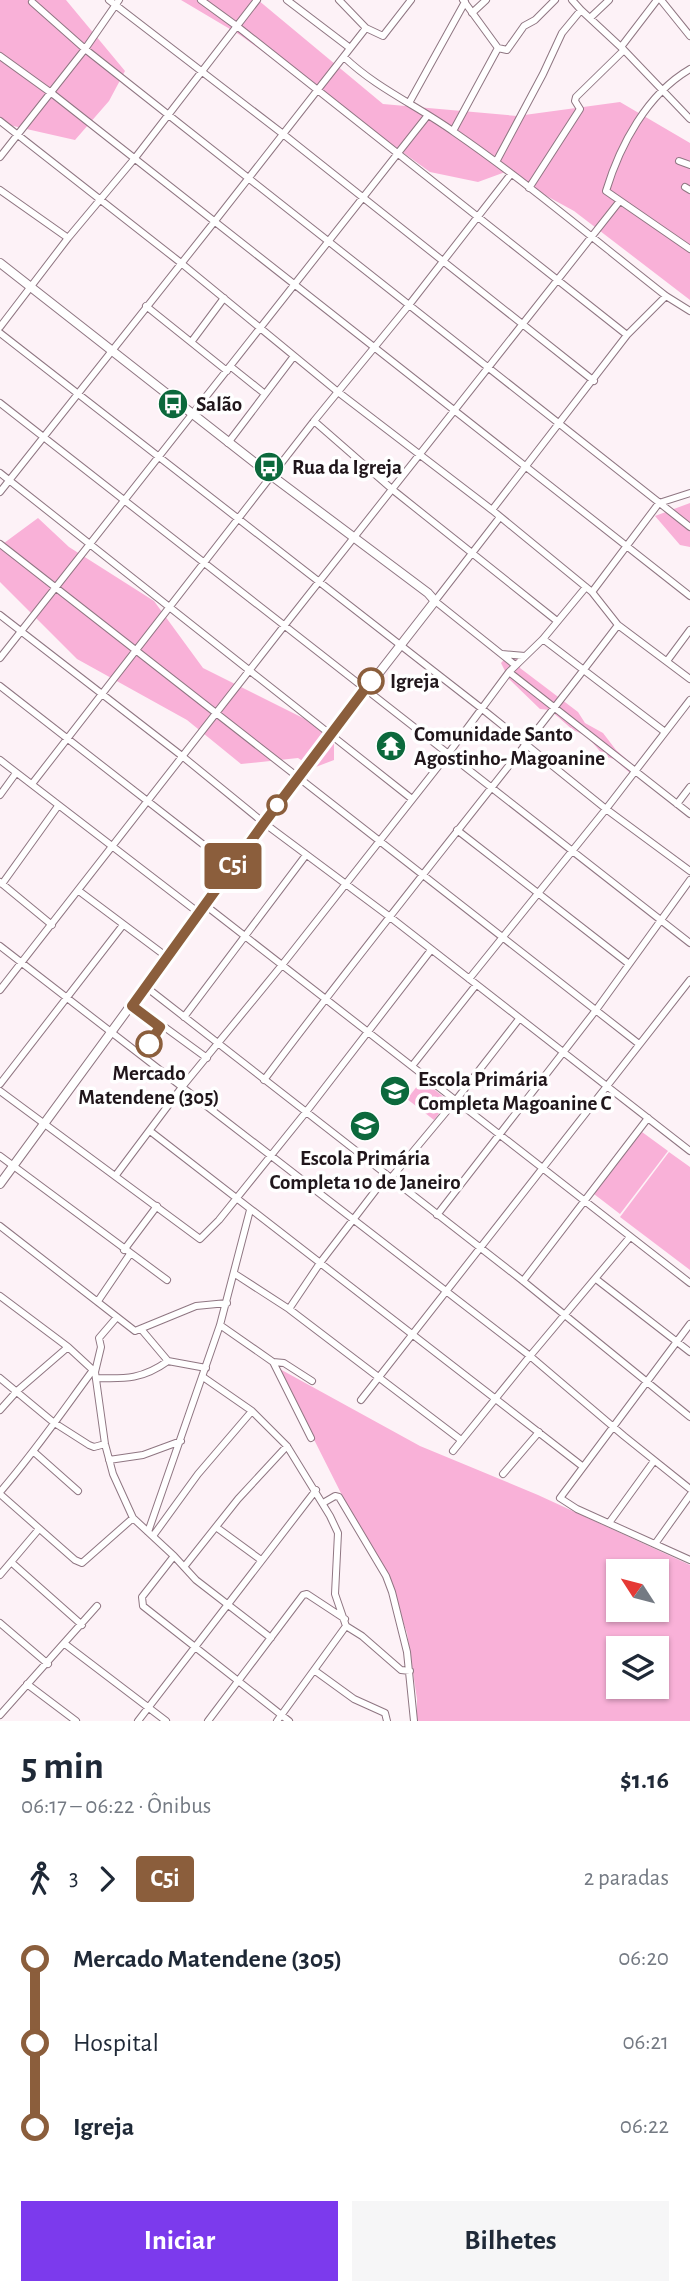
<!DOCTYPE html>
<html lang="pt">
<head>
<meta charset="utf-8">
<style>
	body { margin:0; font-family:"Alegreya Sans",sans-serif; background:#f6f6f7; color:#1f2937; height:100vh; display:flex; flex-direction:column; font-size:26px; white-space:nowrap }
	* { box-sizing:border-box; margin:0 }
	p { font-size:23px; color:#747a83 }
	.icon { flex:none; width:38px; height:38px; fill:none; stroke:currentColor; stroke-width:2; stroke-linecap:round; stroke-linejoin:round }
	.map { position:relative; height:1721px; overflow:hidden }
	.sheet { display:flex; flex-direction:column; background:#fff; flex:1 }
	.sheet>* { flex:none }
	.badge { padding:0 14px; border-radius:5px; font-size:24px; line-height:46px }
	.needle { width:46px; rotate:306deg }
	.controls { position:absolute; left:606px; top:1559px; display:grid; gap:14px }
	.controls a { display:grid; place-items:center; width:63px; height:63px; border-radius:0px; background:#fff; box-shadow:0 2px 5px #0004; font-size:35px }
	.map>.badge { position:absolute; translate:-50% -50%; box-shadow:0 0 0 4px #fff }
	.legs { display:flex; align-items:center; gap:10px; height:77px; padding:0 21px; font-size:23px }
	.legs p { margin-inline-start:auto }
	.headline { display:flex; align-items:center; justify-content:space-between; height:119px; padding:0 21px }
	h1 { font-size:38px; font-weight:600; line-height:52px }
	.cta { display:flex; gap:14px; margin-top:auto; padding:14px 21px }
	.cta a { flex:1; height:80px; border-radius:0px; background:#7c3aed; color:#fff; font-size:28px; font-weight:600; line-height:80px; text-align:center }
	.cta a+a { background:#f6f6f7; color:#1f2937 }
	ul { padding:0 21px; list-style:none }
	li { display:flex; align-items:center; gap:24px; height:84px; font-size:26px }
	li i { display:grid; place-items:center; width:10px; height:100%; margin:0 9px; background:currentColor }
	li i::after { content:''; width:18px; height:18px; margin:-9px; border:5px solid; border-radius:50%; background:#fff }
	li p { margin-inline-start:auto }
	li:first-child i { background:linear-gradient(#0000 50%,currentColor 0) }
	li:last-child i { background:linear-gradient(currentColor 50%,#0000 0) }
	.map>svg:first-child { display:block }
</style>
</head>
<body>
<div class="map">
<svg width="690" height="1721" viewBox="0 0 690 1721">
	<rect width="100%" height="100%" fill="#fdf2f7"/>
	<path fill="#f9b1d8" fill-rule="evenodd" d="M0,0H66L125,71L109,101L75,140L0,123Z
		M181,0H258L383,104L517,116L620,102L690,143V300L574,211L521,182L508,171L478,182L430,172L240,35Z
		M690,503V547L680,545L655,516Z
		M38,518L69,547L154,601L203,668L309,721L334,742V760L313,768L298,758L241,764L187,720L77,659L0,582V546Z
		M512,651L522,656L520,668L578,712L585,723L603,733L616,750L633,765V773H630L614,759L604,756L587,736L573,730L550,710L540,709L509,679L501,663Z
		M422,1080L449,1101L434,1120L407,1099Z
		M642,1132L668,1151L620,1214L594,1194Z
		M669,1152L690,1167V1270L620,1217Z
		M278,1368L420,1446L538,1495L690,1565V1721H417V1699L407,1633L387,1575L355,1521ZM618,1572H656V1610H618ZM618,1648H656V1687H618Z"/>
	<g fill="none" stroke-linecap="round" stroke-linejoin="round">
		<g stroke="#8f7682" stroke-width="8">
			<path id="street" d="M109,0L283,134L594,381
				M201,0L238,27L627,335
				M287,0L350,48
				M339,0L366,28L383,36L411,0
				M572,0L581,10
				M661,0L690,36
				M32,2L85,49L690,527
				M472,13L486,0
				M590,18L609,0
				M621,47L657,0
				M498,48L507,50L524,26L535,20L555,0
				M0,56L54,95L690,596
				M344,57C376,88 418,106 454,132C528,183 596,241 666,296L690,311
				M690,69C647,94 620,145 606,191L690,249
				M409,103L465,2
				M0,121L181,263L338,392L492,510L592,592L618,625L690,679
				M453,131L498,48L463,0
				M0,157L85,49L119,0
				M679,161L690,165
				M496,162L543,74L562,33L581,10L624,50L690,119
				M685,187L690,190
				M529,188L580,109L575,101L576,97L624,50
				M0,190L68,238
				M146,306L227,371
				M0,327L68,238L135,158L257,0
				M0,333L481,708L606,809L690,871
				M192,341L224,298
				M230,366L265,394
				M0,403L690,943
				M314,421L393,490L557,621
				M228,443L294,356
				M0,473L412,799
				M0,492L215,221L366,28
				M492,510L627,335L666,296
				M500,517L435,601L515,665
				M0,544L639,1044
				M592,592L659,503L690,493
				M0,615L182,756L264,823L390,917L690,1151
				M543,639L665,732
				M502,654L525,656
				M0,658L428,115
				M667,661L690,630
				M509,672L690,814
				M0,686L232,867
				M0,760L199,913
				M32,784L314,421L409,305L511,174
				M0,795L16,773
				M677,804L690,787
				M457,830L629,964
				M0,882L52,925
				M2,884L58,806
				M79,891L167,957
				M205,905L690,1283
				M0,946L182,1087L282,965L448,754L509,672L543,639L586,587
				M469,979L606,809L690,700
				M146,987L523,1281L690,1417
				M0,990L284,626L619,202
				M133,1004L207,1058
				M184,1017L306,855
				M412,1066L476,985
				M264,1080C379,926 502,778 618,625
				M0,1084L123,925
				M0,1091L200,1239L219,1220L306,1112L431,950
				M150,1131L582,1466
				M0,1156L167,1280
				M116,1175L182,1087L530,1356L630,1237
				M437,1215L596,1010L690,880
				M0,1226L135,1331L196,1306L227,1303
				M124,1250L157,1206
				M235,1274L289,1309L461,1440
				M596,1279L690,1352
				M523,1281L648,1118
				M0,1296L68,1347L94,1371
				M98,1301L130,1254
				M289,1309L320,1263L382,1182L391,1178L456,1100L519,1019
				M117,1317L99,1338L101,1347L95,1372L105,1444L113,1474L133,1518L174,1556L196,1580L271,1638
				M690,1324L560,1498L577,1509L690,1560
				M220,1325L273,1362L284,1363L312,1381
				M141,1329L168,1361L206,1368
				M273,1362L311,1438
				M203,1377L252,1411L287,1446L330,1516L338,1533L335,1594L346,1626L277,1721
				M0,1378L53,1422L89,1445L94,1447L105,1444
				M97,1378C126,1379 143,1379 168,1361
				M361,1400L690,980
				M0,1410L17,1391L68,1347
				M453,1451L530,1356L624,1436L690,1489
				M34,1452L78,1491
				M109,1460L143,1455L181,1441
				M503,1474L539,1432
				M0,1492C34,1453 62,1412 93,1370
				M0,1494L75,1560L82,1563L133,1518
				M323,1503L335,1496L339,1497L386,1576L392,1592L407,1652L414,1721
				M609,1523L654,1461
				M216,1527L261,1560
				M148,1532L220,1325L250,1210
				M153,1536L198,1474L252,1411
				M655,1544L690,1495
				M174,1556L142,1597L143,1606L289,1721
				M11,1562L82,1625
				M184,1567L238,1499L287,1446
				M0,1575L39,1529
				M0,1623L48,1664
				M346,1626L362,1636L401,1670L410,1671
				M65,1644L166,1721
				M314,1670L354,1699L385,1713L387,1721
				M27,1684L76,1721
				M0,1715L97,1606
				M138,1721L316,1490
				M208,1721L303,1595L307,1594L345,1619"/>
		</g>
		<g stroke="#8f7682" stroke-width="10">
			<path id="secondary" d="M0,263L268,473L428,593L435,601L298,777L0,1184"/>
		</g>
		<use href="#street" stroke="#fff" stroke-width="6"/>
		<use href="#secondary" stroke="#fff" stroke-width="8"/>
	</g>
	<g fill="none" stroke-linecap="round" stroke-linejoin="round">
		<g stroke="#fff" stroke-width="16">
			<path id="line-1" d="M149,1044L160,1027L132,1006L264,823L371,681"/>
		</g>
		<use href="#line-1" stroke="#8b5e3c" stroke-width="10"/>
	</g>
	<defs>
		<g id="bus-disc" transform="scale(1.575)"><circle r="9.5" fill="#0c693c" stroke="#fff"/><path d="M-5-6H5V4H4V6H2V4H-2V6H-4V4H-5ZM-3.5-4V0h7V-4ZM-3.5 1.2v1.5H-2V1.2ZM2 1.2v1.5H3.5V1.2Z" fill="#fff"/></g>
		<g id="temple-disc" transform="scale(1.575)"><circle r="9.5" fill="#0c693c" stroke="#fff"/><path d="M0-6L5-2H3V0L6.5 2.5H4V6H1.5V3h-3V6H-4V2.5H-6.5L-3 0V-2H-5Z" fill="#fff"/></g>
		<g id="school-disc" transform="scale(1.575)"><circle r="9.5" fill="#0c693c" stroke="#fff"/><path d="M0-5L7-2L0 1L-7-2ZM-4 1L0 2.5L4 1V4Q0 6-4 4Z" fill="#fff"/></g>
	</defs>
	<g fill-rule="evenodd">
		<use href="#bus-disc" x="173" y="404"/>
		<use href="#bus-disc" x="269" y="467"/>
		<use href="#temple-disc" x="391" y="746"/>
		<use href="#school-disc" x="395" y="1091"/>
		<use href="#school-disc" x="365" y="1126"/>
	</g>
	<g fill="#fff" stroke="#8b5e3c" stroke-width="3.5">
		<circle cx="371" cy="681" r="12"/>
		<circle cx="277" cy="805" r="9"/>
		<circle cx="149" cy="1044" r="12"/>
	</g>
	<g text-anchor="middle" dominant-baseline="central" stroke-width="7" stroke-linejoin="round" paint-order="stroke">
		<g font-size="21" font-weight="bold" fill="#20161b" stroke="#fff" text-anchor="start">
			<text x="196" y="404">Salão</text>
			<text x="292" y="467">Rua da Igreja</text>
			<text x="414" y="734">Comunidade Santo<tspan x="414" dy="24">Agostinho- Magoanine</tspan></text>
			<text x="418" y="1079">Escola Primária<tspan x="418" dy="24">Completa Magoanine C</tspan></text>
			<text x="365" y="1158" text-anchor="middle">Escola Primária<tspan x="365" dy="24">Completa 10 de Janeiro</tspan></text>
		</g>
		<g font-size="21" font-weight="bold" fill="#20161b" stroke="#fff" text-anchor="start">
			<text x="390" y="681">Igreja</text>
			<text x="149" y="1073" text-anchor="middle">Mercado<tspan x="149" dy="24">Matendene (305)</tspan></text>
		</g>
	</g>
</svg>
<div class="controls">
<a><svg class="needle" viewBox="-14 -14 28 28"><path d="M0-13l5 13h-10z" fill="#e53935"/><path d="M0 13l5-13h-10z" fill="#747a83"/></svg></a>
<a><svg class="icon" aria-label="layers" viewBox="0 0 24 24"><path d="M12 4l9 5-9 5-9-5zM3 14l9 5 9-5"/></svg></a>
</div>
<b class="badge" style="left:233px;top:866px;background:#8b5e3c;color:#fff">C5i</b>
</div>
<section class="sheet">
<div class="headline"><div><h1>5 min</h1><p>06:17 – 06:22 · Ônibus</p></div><b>$1.16</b></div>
<div class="legs"><svg class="icon" aria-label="walk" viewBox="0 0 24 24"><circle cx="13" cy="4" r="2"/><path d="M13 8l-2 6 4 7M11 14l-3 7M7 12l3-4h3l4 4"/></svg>3<svg class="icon" aria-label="forward" viewBox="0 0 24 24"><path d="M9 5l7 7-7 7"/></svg><b class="badge" style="background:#8b5e3c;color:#fff">C5i</b><p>2 paradas</p></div>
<ul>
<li><i style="color:#8b5e3c"></i><b>Mercado Matendene (305)</b><p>06:20</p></li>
<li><i style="color:#8b5e3c"></i><span>Hospital</span><p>06:21</p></li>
<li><i style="color:#8b5e3c"></i><b>Igreja</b><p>06:22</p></li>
</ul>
<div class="cta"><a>Iniciar</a><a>Bilhetes</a></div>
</section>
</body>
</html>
